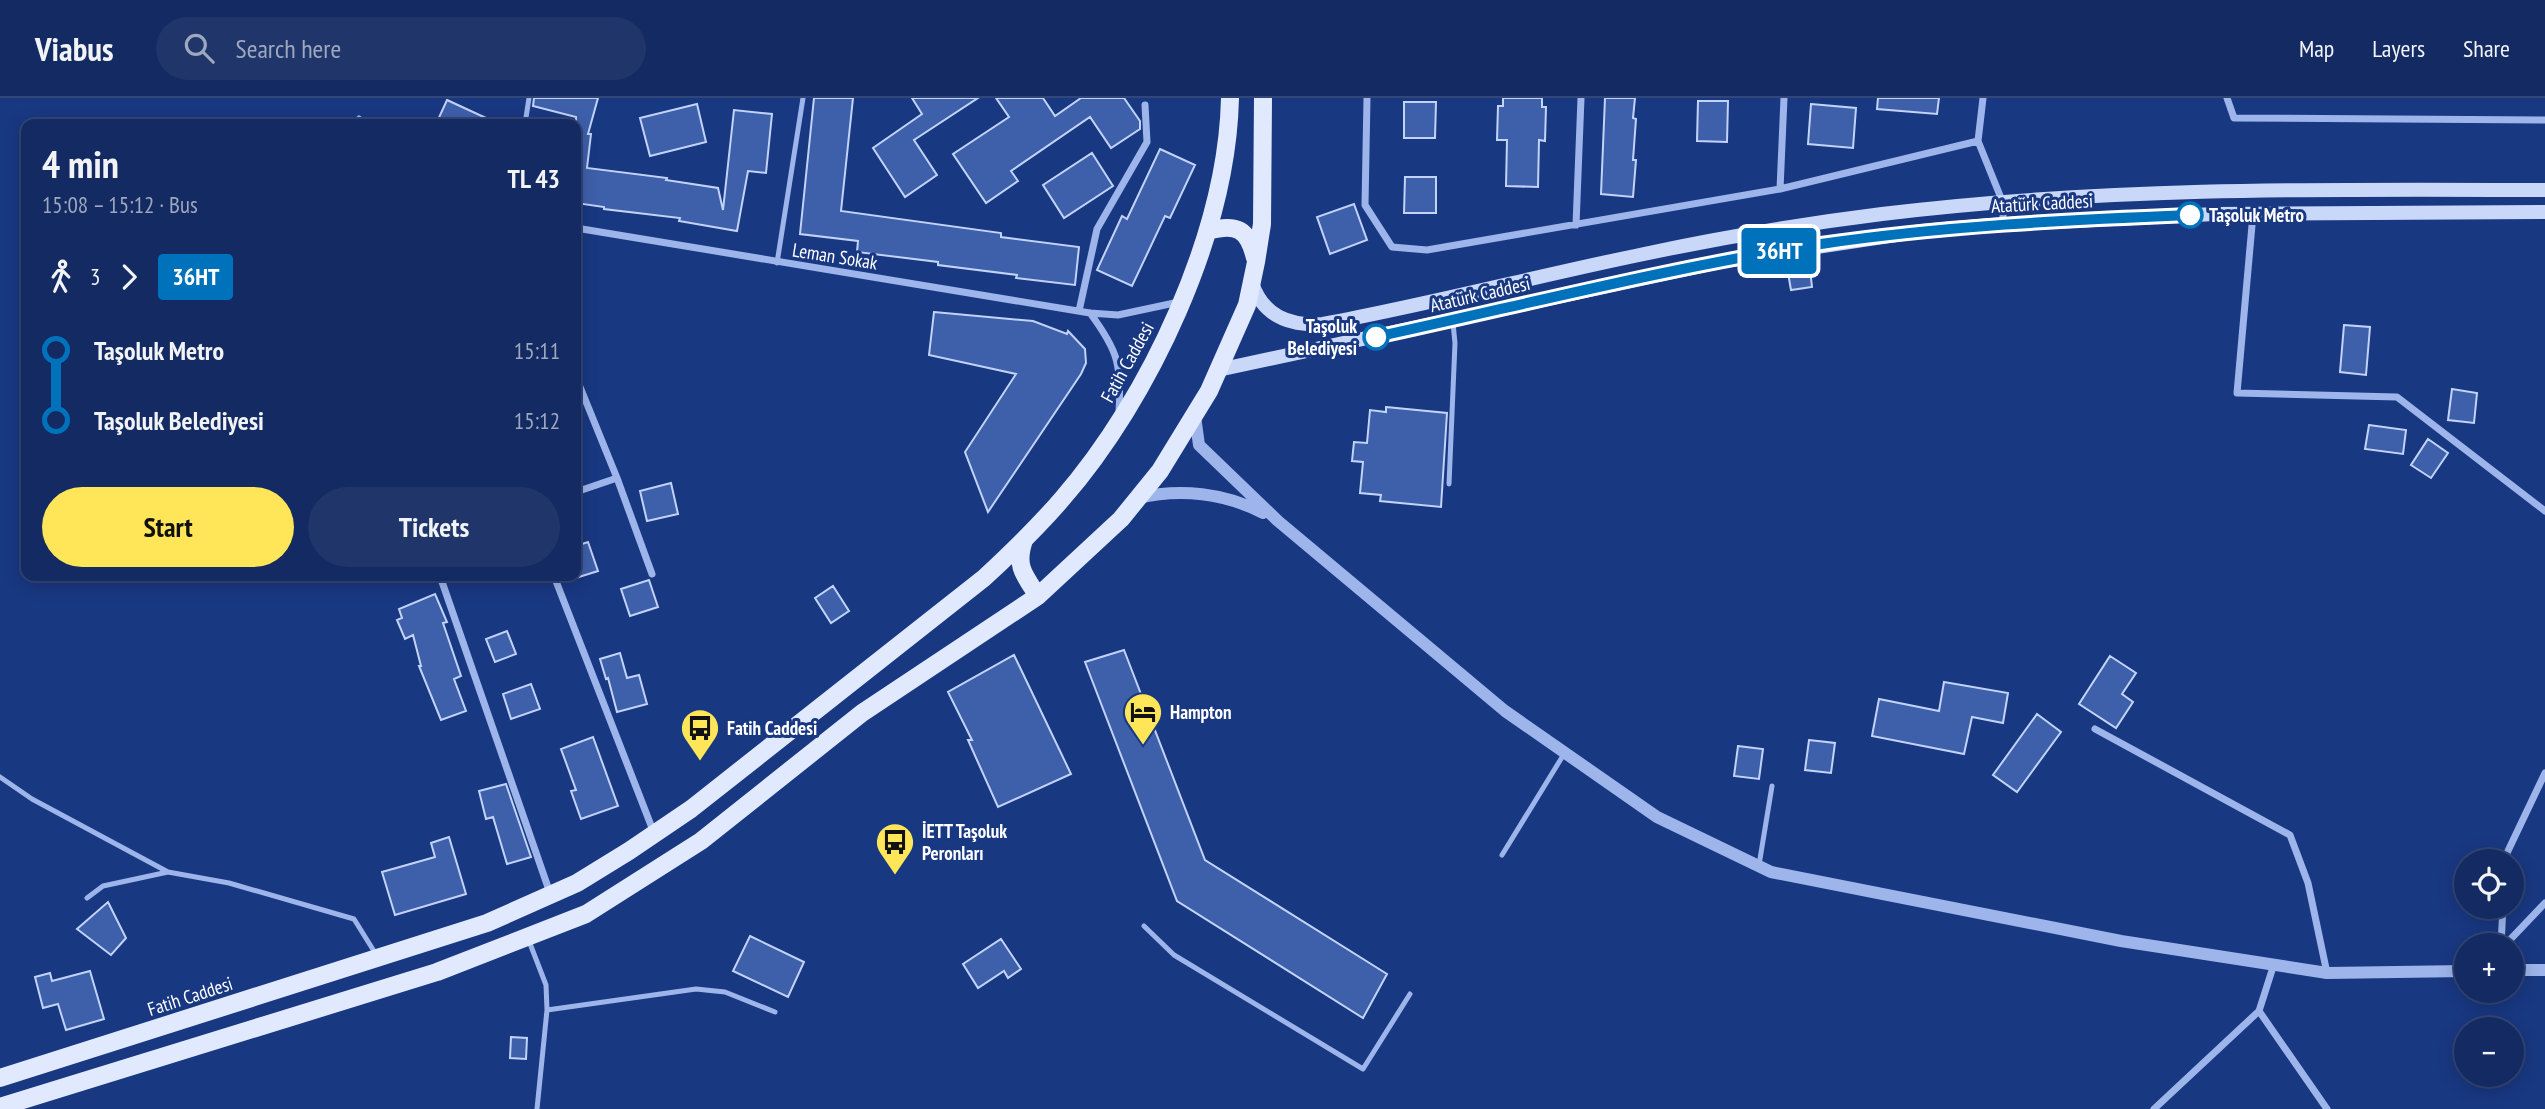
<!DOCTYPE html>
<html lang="en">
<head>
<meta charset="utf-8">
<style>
	body { margin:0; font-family:"PT Sans Narrow",sans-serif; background:#20366b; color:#f1f3f6; height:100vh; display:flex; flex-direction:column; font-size:26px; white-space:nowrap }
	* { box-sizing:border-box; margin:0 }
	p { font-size:23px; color:#9da7be }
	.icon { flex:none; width:38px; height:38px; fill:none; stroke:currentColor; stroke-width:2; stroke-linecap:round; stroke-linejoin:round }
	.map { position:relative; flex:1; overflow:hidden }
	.sheet { position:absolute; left:21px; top:21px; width:560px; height:462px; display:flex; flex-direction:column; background:#132a62; border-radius:14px; box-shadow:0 4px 18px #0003,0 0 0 2px #324677 }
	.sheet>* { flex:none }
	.badge { padding:0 14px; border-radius:5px; font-size:24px; line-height:46px }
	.controls { position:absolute; left:2454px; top:751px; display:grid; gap:14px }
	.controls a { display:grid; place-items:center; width:70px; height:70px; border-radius:50%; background:#132a62; box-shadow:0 4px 18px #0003,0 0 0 2px #324677; font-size:35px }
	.map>.badge { position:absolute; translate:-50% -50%; box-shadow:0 0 0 4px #fff }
	.legs { display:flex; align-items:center; gap:10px; height:77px; padding:0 21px; font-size:23px }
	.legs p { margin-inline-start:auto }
	.headline { display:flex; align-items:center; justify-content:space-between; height:119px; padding:0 21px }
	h1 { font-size:38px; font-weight:800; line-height:52px }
	.cta { display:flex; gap:14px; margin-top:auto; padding:14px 21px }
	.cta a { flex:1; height:80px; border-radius:42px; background:#fee658; color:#111; font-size:28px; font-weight:800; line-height:80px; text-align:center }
	.cta a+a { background:#20366b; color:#f1f3f6 }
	ul { padding:0 21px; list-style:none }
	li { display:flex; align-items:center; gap:24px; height:70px; font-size:26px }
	li i { display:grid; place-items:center; width:10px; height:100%; margin:0 9px; background:currentColor }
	li i::after { content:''; width:18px; height:18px; margin:-9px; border:5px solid; border-radius:50%; background:#132a62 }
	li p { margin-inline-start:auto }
	li:first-child i { background:linear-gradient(#0000 50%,currentColor 0) }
	li:last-child i { background:linear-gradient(currentColor 50%,#0000 0) }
	header { display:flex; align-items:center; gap:42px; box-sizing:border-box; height:98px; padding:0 35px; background:#132a62; border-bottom:2px solid #324677 }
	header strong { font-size:33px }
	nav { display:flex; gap:38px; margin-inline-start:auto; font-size:24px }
	.search { width:490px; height:63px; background:#20366b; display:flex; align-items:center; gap:18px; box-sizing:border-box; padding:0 24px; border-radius:38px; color:#9da7be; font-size:26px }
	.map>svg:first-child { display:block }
</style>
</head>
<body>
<header>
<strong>Viabus</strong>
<div class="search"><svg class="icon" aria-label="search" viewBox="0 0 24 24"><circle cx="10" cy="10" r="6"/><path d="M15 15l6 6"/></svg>Search here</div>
<nav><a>Map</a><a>Layers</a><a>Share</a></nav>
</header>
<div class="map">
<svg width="2545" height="1011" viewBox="0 0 2545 1011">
	<rect width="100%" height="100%" fill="#193882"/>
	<path fill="#3e5faa" stroke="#c2d3f8" stroke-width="2" d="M534,0H598L588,36H591L587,70L667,80L666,82L718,90L723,112L734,12L772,16L766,75L748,73L737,133L679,123L680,120L604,111V109L576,105V19L533,8Z
		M814,0H853L841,113L1001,135V139L1079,149L1075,187L1016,180L1017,177L938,167V164L857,154L858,143L800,136Z
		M912,0H978L914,42L937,77L905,99L873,50L922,16Z
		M996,0H1043L1055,18L1081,0H1124L1140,23V31L1111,50L1090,19L1011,73L1018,83L986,105L953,56L1009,19Z
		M1503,0H1542V9H1546L1545,43L1539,42L1538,89L1506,88L1507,42H1497L1498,8H1503Z
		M1605,0H1635L1633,20L1636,21L1633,62H1636L1633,99L1601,96Z
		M1878,0H1939L1937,16L1877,11Z
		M447,2L499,26H436Z
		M1698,3H1728L1727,44L1697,43Z
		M1404,4H1436L1435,40H1404Z
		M697,6L706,44L650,58L640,20Z
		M1811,6L1856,10L1853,50L1808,46Z
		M1160,51L1195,67L1170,120L1165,118L1132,188L1097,172L1122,118L1127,121Z
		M1092,55L1113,88L1064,120L1043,87Z
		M1405,79H1436V115H1404Z
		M1354,106L1367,142L1330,156L1317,119Z
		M1810,171L1812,189L1791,192L1788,175Z
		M934,214L1033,223L1067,236L1068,233L1085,251L1086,265L1081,276L988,414L965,354L1016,276L929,257Z
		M2344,227L2370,229L2366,277L2340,274Z
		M2452,291L2477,295L2474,325L2448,322Z
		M1386,309L1447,315L1441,409L1380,403L1381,397L1360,395L1363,364L1352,363L1354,344L1367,345L1370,312L1386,314Z
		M2369,327L2406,332L2403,356L2365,351Z
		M2428,341L2448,355L2431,380L2411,367Z
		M671,385L678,416L647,423L640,393Z
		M588,444L598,473L576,480V448Z
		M649,482L658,509L630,518L621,491Z
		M833,488L849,513L831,525L815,500Z
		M435,496L447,524L443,525L461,578L454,581L466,613L441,622L419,568H421L413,537L405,541L397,522L402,520L399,511Z
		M507,533L516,556L495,564L486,541Z
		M1124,552L1205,762L1387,876L1363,920L1177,803L1085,564Z
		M620,555L627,580L639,577L647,606L617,614L608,580L606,581L600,561Z
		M1014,557L1071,676L998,709L968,642H972L948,594Z
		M2110,558L2136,575L2122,596L2133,604L2116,630L2079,606Z
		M1944,584L2008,595L2003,625L1972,619L1964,656L1872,638L1879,601L1939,613Z
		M531,586L540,611L511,621L503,596Z
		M2037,616L2061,634L2017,694L1993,677Z
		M593,639L618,708L581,721L571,693L576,692L561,651Z
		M1809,642L1835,645L1831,675L1805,672Z
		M1738,648L1763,651L1759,681L1734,678Z
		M506,686L531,759L507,766L493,719L486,721L479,693Z
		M449,739L466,796L395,817L382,774L435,759L431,745Z
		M108,804L126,840L111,857L77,831Z
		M750,838L804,864L788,899L733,873Z
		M1001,841L1021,871L1008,880L1004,873L978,890L963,866Z
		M90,873L104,921L66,932L58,906L43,910L35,879L50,875L52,883Z
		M511,939L527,940L526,961L510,960Z"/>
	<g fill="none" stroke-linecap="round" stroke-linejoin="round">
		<path stroke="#9db5eb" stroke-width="5" d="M359,20L367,26
			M525,26L529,0
			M777,165L803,0
			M1449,386L1455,245L1453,225
			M0,679L32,701L168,774L229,785L354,821L377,858
			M1502,757L1564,656
			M1759,767L1772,688
			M87,800L103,788L168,774
			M1144,828L1174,857L1363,971L1410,896
			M529,843L546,887L547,912L537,1011
			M547,912L696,891L725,894L775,914"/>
		<path stroke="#9db5eb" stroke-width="7" d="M1367,0L1365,107L1392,149L1427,152L1780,91L1978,43
			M1983,0L1978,43L2003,105V126
			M2227,0L2234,20L2545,22
			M1780,91L1784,0
			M2253,116L2237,295L2397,299L2545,413
			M1576,127L1581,0
			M576,130L1090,215L1118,217L1179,204
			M1079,213L1097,131L1147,44L1145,7
			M1090,215C1119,254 1121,266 1119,315
			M576,279L617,380L652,476
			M576,394L617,380
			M440,478L550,795
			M554,478L654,735
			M345,480L350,478
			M2095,631L2290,737L2308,785L2327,875
			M2507,763V755L2545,675
			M2501,847L2503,808
			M2505,847L2545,805
			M2259,913L2327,1011
			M2154,1011L2259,913L2274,866"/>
		<path stroke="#9db5eb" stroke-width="12" d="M1195,318L1199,347L1278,423L1505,613L1657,719L1771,774L2121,843L2327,875L2466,873
			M1138,400C1180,390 1225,395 1263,415
			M2511,872H2545"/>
		<path stroke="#c9d7f8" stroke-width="14" d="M1252,185C1263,218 1289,228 1323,226C1431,206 1537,178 1644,156C1723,139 1802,126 1882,116C2102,89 2324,91 2545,92
			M1218,272L1725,163L1922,133L1990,127L2215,116L2545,114"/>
		<path stroke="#e1e9ff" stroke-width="18" d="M1208,133C1237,125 1248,131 1255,160
			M1024,442C1015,468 1024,477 1038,498
			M0,980L487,825L577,785L629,753L691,711L984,480C1011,455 1038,429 1062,401C1150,300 1227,135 1230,0
			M0,1009L437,874L586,816L701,743L862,615L1038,498L1121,421L1160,373L1209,293L1247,207L1256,164L1262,126L1263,0"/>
	</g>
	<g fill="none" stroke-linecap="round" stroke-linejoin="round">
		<g stroke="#fff" stroke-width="16">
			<path id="line-1" d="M1376,239C1524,207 1671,169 1821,146C1943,128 2066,122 2190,117"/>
		</g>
		<use href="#line-1" stroke="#0072bc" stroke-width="10"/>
	</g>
	<defs>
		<g id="hotel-pin" transform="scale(2.0125)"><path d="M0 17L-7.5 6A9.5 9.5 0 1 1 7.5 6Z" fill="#fee658" stroke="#193882"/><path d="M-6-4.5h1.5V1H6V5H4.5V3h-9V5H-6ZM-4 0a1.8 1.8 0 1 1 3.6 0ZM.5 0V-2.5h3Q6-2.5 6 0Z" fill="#111"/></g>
		<g id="bus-pin" transform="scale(2.0125)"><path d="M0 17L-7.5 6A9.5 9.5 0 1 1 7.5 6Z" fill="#fee658" stroke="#193882"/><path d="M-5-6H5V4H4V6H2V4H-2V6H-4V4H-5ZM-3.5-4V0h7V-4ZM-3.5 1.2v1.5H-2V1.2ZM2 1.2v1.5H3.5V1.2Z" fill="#111"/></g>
	</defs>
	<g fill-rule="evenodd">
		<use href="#hotel-pin" x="1143" y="614"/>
		<use href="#bus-pin" x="700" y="630"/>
		<use href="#bus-pin" x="895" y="744"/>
	</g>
	<g fill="#fff" stroke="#0072bc" stroke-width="3.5">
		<circle cx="2190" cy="117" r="12"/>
		<circle cx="1376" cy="239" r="12"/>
	</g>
	<g text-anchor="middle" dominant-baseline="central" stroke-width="6" stroke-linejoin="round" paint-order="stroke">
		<g font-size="19" fill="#fff" stroke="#193882">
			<text transform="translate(2042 105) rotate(-3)">Atatürk Caddesi</text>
			<text transform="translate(835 158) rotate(9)">Leman Sokak</text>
			<text transform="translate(1480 196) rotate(-13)">Atatürk Caddesi</text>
			<text transform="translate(1127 264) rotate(-61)">Fatih Caddesi</text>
			<text transform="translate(190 898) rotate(-18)">Fatih Caddesi</text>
		</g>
		<g font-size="19" font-weight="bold" fill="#fff" stroke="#193882" text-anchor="start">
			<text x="2209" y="117">Taşoluk Metro</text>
			<text x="1357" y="228" text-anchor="end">Taşoluk<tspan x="1357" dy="22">Belediyesi</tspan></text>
		</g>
		<g font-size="19" font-weight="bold" fill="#fff" stroke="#193882" text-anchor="start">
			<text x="1170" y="614">Hampton</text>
			<text x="727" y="630">Fatih Caddesi</text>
			<text x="922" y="733">İETT Taşoluk<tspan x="922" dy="22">Peronları</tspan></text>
		</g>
	</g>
</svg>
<div class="controls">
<a><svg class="icon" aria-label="locate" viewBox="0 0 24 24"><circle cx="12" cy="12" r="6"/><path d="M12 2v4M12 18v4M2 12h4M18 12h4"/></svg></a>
<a>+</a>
<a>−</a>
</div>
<b class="badge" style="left:1779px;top:153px;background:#0072bc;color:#fff">36HT</b>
<section class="sheet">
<div class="headline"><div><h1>4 min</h1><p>15:08 – 15:12 · Bus</p></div><b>TL 43</b></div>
<div class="legs"><svg class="icon" aria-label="walk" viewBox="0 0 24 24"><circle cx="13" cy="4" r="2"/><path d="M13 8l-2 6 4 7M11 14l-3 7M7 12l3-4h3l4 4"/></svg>3<svg class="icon" aria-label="forward" viewBox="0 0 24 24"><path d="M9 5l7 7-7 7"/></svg><b class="badge" style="background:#0072bc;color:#fff">36HT</b></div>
<ul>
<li><i style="color:#0072bc"></i><b>Taşoluk Metro</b><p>15:11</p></li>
<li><i style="color:#0072bc"></i><b>Taşoluk Belediyesi</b><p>15:12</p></li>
</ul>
<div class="cta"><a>Start</a><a>Tickets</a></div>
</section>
</div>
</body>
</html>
